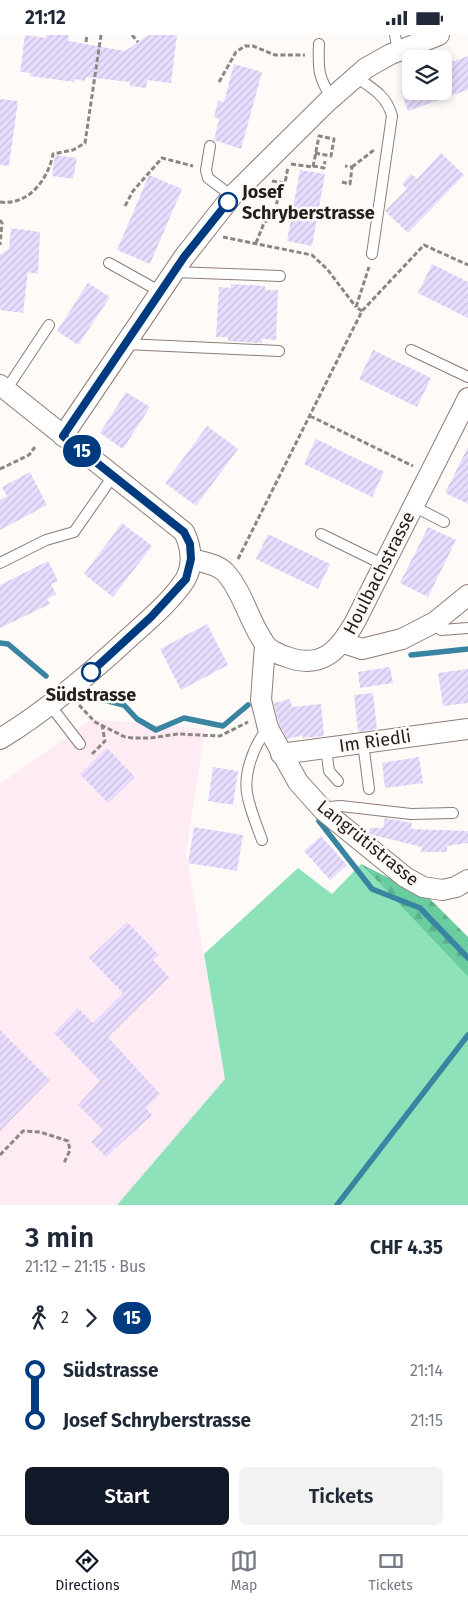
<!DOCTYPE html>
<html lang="en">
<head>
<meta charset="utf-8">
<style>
	body { margin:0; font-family:"Fira Sans",sans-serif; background:#f2f2f3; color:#1f2937; height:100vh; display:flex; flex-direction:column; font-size:19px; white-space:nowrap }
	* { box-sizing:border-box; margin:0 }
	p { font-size:16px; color:#747a83 }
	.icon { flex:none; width:28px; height:28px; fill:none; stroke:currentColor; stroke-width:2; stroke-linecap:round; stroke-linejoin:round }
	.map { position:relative; height:1170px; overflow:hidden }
	.drawer { display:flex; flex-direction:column; background:#fff; flex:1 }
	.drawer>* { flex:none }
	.badge { padding:0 10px; border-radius:16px; font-size:18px; line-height:32px }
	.fabs { position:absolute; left:402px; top:15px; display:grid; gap:10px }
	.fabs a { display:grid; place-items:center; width:50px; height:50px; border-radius:8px; background:#fff; box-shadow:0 2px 8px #0003; font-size:25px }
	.map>.badge { position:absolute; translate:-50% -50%; box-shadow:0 0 0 2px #fff }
	.legs { display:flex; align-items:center; gap:8px; height:55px; padding:0 25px; font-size:16px }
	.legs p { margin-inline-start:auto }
	.headline { display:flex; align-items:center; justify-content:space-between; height:85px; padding:0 25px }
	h1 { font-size:28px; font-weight:600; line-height:38px }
	.cta { display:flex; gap:10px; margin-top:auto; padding:10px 25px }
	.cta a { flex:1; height:58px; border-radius:8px; background:#111827; color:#fff; font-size:20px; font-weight:600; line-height:58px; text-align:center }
	.cta a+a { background:#f2f2f3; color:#1f2937 }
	ul { padding:0 25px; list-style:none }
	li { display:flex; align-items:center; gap:18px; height:50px; font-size:19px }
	li i { display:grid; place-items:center; width:8px; height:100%; margin:0 6px; background:currentColor }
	li i::after { content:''; width:12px; height:12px; margin:-6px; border:4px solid; border-radius:50%; background:#fff }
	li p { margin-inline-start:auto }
	li:first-child i { background:linear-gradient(#0000 50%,currentColor 0) }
	li:last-child i { background:linear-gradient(currentColor 50%,#0000 0) }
	.status { display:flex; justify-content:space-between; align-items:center; height:35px; padding:0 25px; background:#fff; direction:ltr }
	.status svg { height:14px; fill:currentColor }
	.dock { display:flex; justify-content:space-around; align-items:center; height:70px; border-top:1px solid #e0e1e3; background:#fff; font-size:14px; color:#747a83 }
	.dock a { display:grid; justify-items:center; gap:2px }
	.dock .selected { color:#111827 }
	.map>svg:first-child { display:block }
</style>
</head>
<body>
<div class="status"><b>21:12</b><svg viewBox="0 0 49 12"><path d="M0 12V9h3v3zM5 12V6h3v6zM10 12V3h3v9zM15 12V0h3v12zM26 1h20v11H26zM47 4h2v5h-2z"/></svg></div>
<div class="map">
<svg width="468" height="1170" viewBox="0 0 468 1170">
	<defs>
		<pattern id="forest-firs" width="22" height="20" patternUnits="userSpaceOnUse" patternTransform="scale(1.25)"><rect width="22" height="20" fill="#69cda0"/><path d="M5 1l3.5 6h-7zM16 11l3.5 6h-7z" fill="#5bb089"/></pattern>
		<pattern id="building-hatch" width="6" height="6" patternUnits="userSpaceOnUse" patternTransform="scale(1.25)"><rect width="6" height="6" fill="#e8ddff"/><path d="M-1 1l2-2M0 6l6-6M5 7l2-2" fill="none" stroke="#c7bdda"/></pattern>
	</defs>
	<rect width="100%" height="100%" fill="#fefaf8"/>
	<path fill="#ffebf3" d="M92,684L205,694L186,818L225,1044L117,1170H0V749Z"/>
	<path fill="#8ee2ba" d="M361,829L468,942V1170H117L225,1044L204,919L298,833L332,859Z"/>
	<path fill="url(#forest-firs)" d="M361,829L429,863L468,902V942Z"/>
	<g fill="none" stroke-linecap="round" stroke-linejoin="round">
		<path stroke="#3884a1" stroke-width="5.5" d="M0,608L8,609L46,641
			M411,620L468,614
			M92,662L124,670L137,684L156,695L184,683L223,691L248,670
			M319,786L372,854L420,873L468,923
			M337,1170L468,1000"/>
	</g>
	<path fill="url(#building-hatch)" d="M25,0L46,3V0H69L68,6L125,16L149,0H177L171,48L147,45L146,53L130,51V47L86,42L85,46L74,44V47L30,41L31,38L20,37Z
		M468,21V55L408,76L401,56H444V30Z
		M234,29L262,37L241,114L214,105L219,84L214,82L218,66L224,67Z
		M0,64L18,66L9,131L0,130Z
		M441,118L464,140L408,198L385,176L407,154L402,149L411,139L417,144Z
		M55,120L77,123L73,144L52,141Z
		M300,135L325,139L312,211L287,206Z
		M149,140L182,154L150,229L117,215Z
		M11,193L40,197L38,239L28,237L23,278L0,275V220L9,214Z
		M432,229L468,247V283L418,258Z
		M88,248L110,262L78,310L57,296Z
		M231,249L265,251V255H278L276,305L262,304V308L228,306V302H216L219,252L231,253Z
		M373,315L431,343L417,372L359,344Z
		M126,357L150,372L123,414L100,398Z
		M207,391L238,414L196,471L165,448Z
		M316,404L384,437L372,462L304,429Z
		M468,412V469L445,458Z
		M30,437L47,470L0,495V465L7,461L2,452Z
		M122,488L152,511L113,562L84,539Z
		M428,492L456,505L428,562L400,548Z
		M268,499L330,529L318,554L256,524Z
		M48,526L58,546L51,549L56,559L47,564L50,569L0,593V550Z
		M207,589L228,630L181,655L160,614Z
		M390,632L393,648L360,653L358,637Z
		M468,634V668L443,671L438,638Z
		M373,658L377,694L358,697L354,660Z
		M290,664L292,672L321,669L324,701L303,703V700L287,704L279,689L274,668Z
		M107,713L135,742L108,768L80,739Z
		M419,722L423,748L385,753L382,728Z
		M213,732L238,736L233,770L208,766Z
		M385,783L412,788L411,794L468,796V808L447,811V817H421L422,812L373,800L369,798L370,793H383Z
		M194,792L243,800L237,836L188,828Z
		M321,801L347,830L330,845L304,816Z
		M127,887L159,920L153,925L169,942L108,1002L160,1059L146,1073L152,1080L106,1122L91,1107L103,1095L78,1070L100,1046L54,998L78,973L93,988L123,958L89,923Z
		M0,995L50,1045L0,1096Z"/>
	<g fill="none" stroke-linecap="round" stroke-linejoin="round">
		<g stroke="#8e7d75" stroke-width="12">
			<path id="service" d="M395,0L398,16
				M319,9C318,33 318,43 332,63
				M356,42C372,53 387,61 392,81L372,219
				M210,111L206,135L208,143L232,161
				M109,228L161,257
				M174,237L280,241
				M125,309L279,316
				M411,315L468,342
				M6,355L49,290
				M413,471L444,487
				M321,499L384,530
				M0,528L46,505L74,497L113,441
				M435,587L441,595L468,593
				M50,670L80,709
				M363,708L369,754
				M326,713L329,736L338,746
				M324,776L329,772L341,771L411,779L453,778
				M262,805C257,791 251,777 248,763C242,740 254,710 268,693"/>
		</g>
		<g stroke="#8e7d75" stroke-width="22">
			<path id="minor" d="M0,350L184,497C191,511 194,530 185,545C172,565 150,584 132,600C91,638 48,675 0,704
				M63,401L184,222L232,161L327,67L366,33L391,19L439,0
				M191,524C203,527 218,529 226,538C244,559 249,587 265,609C269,615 280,620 287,622C323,635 340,614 356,585L468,363
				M344,608L362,614L402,604L435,587L468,560
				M265,610L261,665L268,693L298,747L324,776L405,842L423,852L442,855L456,852L468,845
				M281,719L468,694"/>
		</g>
		<path stroke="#8c8684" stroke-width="3" stroke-dasharray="5 2.5" stroke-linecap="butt" d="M132,0L138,7
			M86,7L87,0
			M219,47L236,17L245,11H253L275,20H305
			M291,129L313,132L319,101L334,104L331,121L315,118
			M313,131L324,133L325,126
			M352,132L374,115
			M272,146L285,148L288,132
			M342,147L350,149L352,132L345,131
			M0,167C28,171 48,145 53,119L73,115L85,108L101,0
			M125,171L133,156L162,123L193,131
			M0,185L2,188L0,210
			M223,202L312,220L327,234L356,272
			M256,208L264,188L275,177L281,147
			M362,276L356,272L369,232
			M310,381L413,431
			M0,434L29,420L35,412
			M238,524L362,276L424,210L468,230
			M79,670L95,687L125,702L133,703H150L178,699L220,701L248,687
			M92,719L105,706L102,690
			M0,1120L23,1096L40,1097L68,1106L70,1115L64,1128"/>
		<use href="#service" stroke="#fff" stroke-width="10"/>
		<use href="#minor" stroke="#fff" stroke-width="20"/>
	</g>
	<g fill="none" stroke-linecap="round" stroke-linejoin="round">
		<g stroke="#fff" stroke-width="11">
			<path id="line-1" d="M91,637L151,582L186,544L191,524L190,509L184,497L63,401L184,222L228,167"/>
		</g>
		<use href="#line-1" stroke="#003b80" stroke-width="8"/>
	</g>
	<g fill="#fff" stroke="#003b80" stroke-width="2.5">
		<circle cx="228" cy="167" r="9"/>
		<circle cx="91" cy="637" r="9"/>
	</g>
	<g text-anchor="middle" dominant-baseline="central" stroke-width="5" stroke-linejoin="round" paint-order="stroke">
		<g font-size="18" font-weight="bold" fill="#251e1b" stroke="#fefaf8" text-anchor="start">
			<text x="242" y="157">Josef<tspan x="242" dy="21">Schryberstrasse</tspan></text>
			<text x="91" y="660" text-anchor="middle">Südstrasse</text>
		</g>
		<g font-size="18" fill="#251e1b" stroke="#fefaf8">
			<text transform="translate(379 538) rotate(-63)">Houlbachstrasse</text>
			<text transform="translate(375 706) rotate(-8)">Im Riedli</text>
			<text transform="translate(368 808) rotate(39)">Langrütistrasse</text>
		</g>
	</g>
</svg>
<div class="fabs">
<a><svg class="icon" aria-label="layers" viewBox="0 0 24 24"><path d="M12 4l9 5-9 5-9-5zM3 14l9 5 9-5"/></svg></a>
</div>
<b class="badge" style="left:82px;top:416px;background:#003b80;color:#fff">15</b>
</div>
<section class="drawer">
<div class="headline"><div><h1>3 min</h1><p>21:12 – 21:15 · Bus</p></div><b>CHF 4.35</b></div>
<div class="legs"><svg class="icon" aria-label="walk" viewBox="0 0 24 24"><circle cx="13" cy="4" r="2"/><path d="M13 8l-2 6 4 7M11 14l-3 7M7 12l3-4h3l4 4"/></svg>2<svg class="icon" aria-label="forward" viewBox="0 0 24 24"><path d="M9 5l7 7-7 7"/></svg><b class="badge" style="background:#003b80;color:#fff">15</b></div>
<ul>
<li><i style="color:#003b80"></i><b>Südstrasse</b><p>21:14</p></li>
<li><i style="color:#003b80"></i><b>Josef Schryberstrasse</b><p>21:15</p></li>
</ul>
<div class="cta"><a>Start</a><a>Tickets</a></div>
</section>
<nav class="dock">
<a class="selected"><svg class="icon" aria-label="directions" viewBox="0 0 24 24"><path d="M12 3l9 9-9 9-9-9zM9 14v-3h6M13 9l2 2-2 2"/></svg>Directions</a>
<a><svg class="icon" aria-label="map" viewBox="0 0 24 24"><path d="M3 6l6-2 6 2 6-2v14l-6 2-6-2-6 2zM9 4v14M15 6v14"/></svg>Map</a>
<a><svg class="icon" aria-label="tickets" viewBox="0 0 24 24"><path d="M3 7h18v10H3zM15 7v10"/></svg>Tickets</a>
</nav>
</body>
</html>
